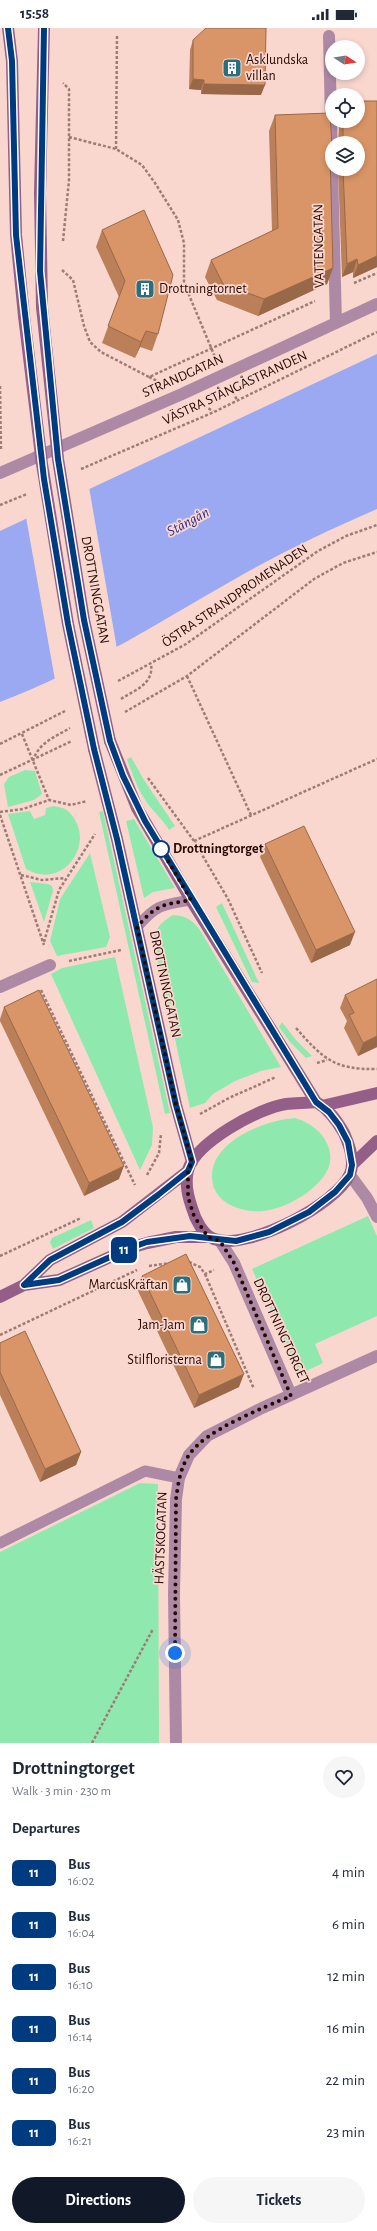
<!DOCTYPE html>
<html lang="en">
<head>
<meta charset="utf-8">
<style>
	body { margin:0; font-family:"Alegreya Sans",sans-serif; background:#f6f6f7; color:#1f2937; height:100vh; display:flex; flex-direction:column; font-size:15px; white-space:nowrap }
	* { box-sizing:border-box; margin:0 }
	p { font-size:13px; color:#747a83 }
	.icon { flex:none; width:22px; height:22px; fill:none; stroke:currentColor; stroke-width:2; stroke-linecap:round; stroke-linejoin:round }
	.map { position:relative; height:1715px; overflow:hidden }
	.side { display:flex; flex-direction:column; background:#fff; flex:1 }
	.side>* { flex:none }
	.badge { padding:0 8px; border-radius:6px; font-size:14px; line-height:26px }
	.needle { width:26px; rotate:102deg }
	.buttons { position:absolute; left:325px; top:12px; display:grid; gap:8px }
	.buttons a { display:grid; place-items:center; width:40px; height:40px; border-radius:50%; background:#fff; box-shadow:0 2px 6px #0003; font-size:20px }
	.you { position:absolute; width:20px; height:20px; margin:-10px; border:3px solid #fff; border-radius:50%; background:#1a73e8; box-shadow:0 0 0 6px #1a73e833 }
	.map>.badge { position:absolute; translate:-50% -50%; box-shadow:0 0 0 2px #fff }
	h2 { padding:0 12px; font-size:15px; line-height:36px }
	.round { display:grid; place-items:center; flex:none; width:42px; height:42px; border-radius:21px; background:#f6f6f7 }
	.summary { display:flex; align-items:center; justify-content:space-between; height:68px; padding:0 12px }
	h1 { font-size:19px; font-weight:700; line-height:30px }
	.button { display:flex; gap:8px; margin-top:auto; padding:8px 12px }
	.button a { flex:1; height:46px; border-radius:24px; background:#111827; color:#fff; font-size:16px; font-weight:700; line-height:46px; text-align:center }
	.button a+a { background:#f6f6f7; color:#1f2937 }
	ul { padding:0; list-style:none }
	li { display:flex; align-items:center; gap:12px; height:52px; padding:0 12px }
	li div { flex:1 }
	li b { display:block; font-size:15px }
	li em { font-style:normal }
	li .badge { min-width:44px; font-weight:700; text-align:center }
	.status { display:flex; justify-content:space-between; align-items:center; height:28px; padding:0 20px; background:#fff; direction:ltr }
	.status svg { height:11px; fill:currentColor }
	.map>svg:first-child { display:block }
</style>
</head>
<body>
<div class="status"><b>15:58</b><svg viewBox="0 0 49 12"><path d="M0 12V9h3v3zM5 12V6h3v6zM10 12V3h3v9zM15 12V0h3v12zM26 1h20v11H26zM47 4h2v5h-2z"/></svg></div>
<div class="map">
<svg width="377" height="1715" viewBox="0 0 377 1715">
	<rect width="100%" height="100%" fill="#fad7ce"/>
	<path fill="#8fe9af" d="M131,729L144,752L175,798L169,802C163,791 153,784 146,773C137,760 132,745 127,731Z
		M25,742L35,743L42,766L34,772L8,779L4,756L9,749Z
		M54,778C58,779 65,780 68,783C99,812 64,864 26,841L8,786L30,783L34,791L45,787L46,780Z
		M103,783L170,1085L165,1086L99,784Z
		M134,791L175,860L153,864L144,870L126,793Z
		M90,825L110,909L106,919L57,928L50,913L60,871Z
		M30,854L48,856L52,858L53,863L44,894Z
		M222,875L259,955L252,954L216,879Z
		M173,887C187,888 192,892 200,902L281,1039L261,1043L235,1053L213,1066L205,1075L190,1080L153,910C157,898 163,893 173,887Z
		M115,929L153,1099L152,1117L140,1142L51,946L62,940Z
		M282,994L296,1012L312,1028L306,1030L290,1014L279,999Z
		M295,1090C324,1098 344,1129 319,1154C301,1173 270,1188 245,1182C232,1179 219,1173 214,1160C200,1118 262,1092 295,1090Z
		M368,1188L377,1208V1288L315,1316L323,1335L300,1346L252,1241Z
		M91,1192L94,1200L53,1221L50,1214L52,1210Z
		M140,1455L158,1456L159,1715H0V1524Z"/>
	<path fill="#9aa9f2" d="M377,326V481C333,500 291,520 249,543C167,589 88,641 0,674V503Z"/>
	<path fill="#fad7ce" d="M89,459L117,621L55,652L26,489Z"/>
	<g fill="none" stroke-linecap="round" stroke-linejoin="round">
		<path stroke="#9d7c75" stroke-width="2.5" stroke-dasharray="3 2" stroke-linecap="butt" d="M69,109L116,121L142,137L155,155L178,192L184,215V255L215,329
			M116,121L117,8
			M63,213L69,152V61L63,55
			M62,242L73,252L84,298L90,314L101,324L149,349L315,273
			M354,255L377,245
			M149,349L159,354
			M0,358L1,422
			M233,364L237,372
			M204,378L213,383
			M81,441L214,384L377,304
			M0,477L27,466
			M187,648L251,787
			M118,653L186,616L318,523L346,508L377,497
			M121,671C135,662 154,656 151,636
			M125,684L187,648L314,551L343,535L377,524
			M22,706L49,772
			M0,716L65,683
			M33,733C38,715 55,709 70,700
			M0,747L72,713
			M148,750L194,813L228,871L262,945
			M0,784L23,781L49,772L71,777L87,773
			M0,787L44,917
			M194,813L377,731
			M21,847L42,852L65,850
			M44,914L59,862L95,806
			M69,933L121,922
			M41,962L135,1157
			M296,1000C323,1031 335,1042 377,1041
			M317,1035L327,1032
			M200,1086L229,1070L276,1049
			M147,1147L159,1125L161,1106
			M0,1228L81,1190
			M189,1234L200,1239L205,1246L214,1242
			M149,1238L170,1235
			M205,1246L254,1361
			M0,1307L137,1242
			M92,1715L153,1601"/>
		<path stroke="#ae89a5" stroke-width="11" d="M137,899C157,876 162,877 191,872
			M0,1515L145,1443L179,1450"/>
		<path stroke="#ae89a5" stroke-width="12" d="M329,8L332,132
			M332,141L336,295
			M0,445L182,366L377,276
			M0,959L50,937
			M350,1147L367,1170L377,1189
			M220,1213L234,1235L291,1367
			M176,1715L174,1566L176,1471L179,1450L189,1427L207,1408L262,1380L377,1328"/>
		<path stroke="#935e88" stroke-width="12" d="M8,0L12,33L16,207L24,288
			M42,279L40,165L44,0
			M110,713L137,780L191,872L316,1074
			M94,721L117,811L176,1077L192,1134
			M316,1074C329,1081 337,1093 344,1105C349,1116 355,1134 350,1146C336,1177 247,1223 214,1211C203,1207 195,1191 192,1180C188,1169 185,1154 188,1142C196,1114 259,1080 286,1076C296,1075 306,1075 316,1074Z
			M322,1078L377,1065
			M352,1137L377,1113
			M24,1257L50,1232L122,1194L188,1143
			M0,1269L24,1257L59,1252L130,1220L147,1215L176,1209H208"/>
		<path stroke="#935e88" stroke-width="12" d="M42,279L58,431L84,592L110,713
			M24,288L42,436L68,596L94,721"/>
	</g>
	<path fill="#bb8059" d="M193,12L261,67L201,66V62L189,61L190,22Z
		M377,73V239L353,250V244L342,249L338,141H358V115H338L339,100L341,93H358Z
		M275,87L330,125L333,240L327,256L258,288L217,272L205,249L211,232L272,203L269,103Z
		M102,202L158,306L152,323L140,319L135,330L102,315L119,269L96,219Z
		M265,816L350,917L311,935L260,829Z
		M345,967L377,1019L358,1028L344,1000L347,993L340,980Z
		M4,979L119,1151L84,1168L0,993V991Z
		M142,1248L239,1359L194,1380L137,1261Z
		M0,1315L81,1424L76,1437L40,1454L0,1367Z"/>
	<path fill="#986848" d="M193,51L204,52L201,62L189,61Z
		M204,56L265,57L261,67L201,66Z
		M377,228V239L353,250L358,237Z
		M357,231L353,244L342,249L347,236Z
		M333,240L327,256L258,288L264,271Z
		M146,303L140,319L135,330L141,314Z
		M355,904L350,917L311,935L316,922Z
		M377,1008V1019L358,1028L363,1015Z
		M124,1138L119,1151L84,1168L89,1155Z
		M244,1346L239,1359L194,1380L199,1367Z
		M81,1424L76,1437L40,1454L45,1441Z"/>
	<path fill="#d99567" stroke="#986848" d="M206,0H266L265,57L204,56V52L193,51V12Z
		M358,73H377V228L358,237L357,231L347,236L343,141H358V115H343V93H358Z
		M330,85L332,119L330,125L333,240L264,271L223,256L211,232L278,200L275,87Z
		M144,182L173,247L158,306L146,303L141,314L108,298L125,253L102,202Z
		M304,798L355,904L316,922L265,816Z
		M377,951V1008L363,1015L349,987L354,985L345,967Z
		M39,962L124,1138L89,1155L4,979Z
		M186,1226L244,1346L199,1367L142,1248Z
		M25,1303L81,1424L45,1441L0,1344V1315Z"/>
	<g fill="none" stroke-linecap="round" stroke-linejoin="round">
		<g stroke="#fff" stroke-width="9">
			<path id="line" d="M8,0L12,33L16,207L44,451L68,596L94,721L117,811L176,1077L192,1134L188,1143L158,1167L122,1194L50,1232L24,1257L59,1252L130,1220L147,1214L190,1208L236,1213L269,1204L309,1184L335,1164L350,1147L352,1137L348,1114L339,1097L329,1084L316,1074L145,793L123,748L110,713L84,592L58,431L40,243L44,0"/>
		</g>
		<use href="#line" stroke="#003b80" stroke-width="6"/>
		<path stroke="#270904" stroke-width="4" stroke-dasharray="0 7.2" d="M161,821L191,872C162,877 157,876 137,899L176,1077L192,1134L188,1143V1169L194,1188L208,1209L220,1213L234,1235L291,1368C263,1380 205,1402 189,1427C180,1440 178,1457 176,1471L175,1625"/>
	</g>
	<defs>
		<g id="building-square" transform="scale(1)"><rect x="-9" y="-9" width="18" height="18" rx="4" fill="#296f7e" stroke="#fad7ce"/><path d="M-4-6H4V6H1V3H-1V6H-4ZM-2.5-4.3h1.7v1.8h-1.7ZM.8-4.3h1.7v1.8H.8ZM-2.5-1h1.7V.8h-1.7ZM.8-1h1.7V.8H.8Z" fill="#fff"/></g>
		<g id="shop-square" transform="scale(1)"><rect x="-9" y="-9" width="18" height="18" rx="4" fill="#296f7e" stroke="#fad7ce"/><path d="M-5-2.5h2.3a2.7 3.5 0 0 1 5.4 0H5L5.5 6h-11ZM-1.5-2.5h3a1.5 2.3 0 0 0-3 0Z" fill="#fff"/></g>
	</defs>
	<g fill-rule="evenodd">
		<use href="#building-square" x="232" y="40"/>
		<use href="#building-square" x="145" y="261"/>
		<use href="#shop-square" x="182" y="1257"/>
		<use href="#shop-square" x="199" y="1297"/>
		<use href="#shop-square" x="216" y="1332"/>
	</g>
	<circle fill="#fff" stroke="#003b80" stroke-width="2" cx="161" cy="821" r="8"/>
	<g text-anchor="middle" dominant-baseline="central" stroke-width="3.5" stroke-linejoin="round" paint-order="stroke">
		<g font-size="14" fill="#270904" stroke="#fad7ce" text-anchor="end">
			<text x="246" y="32" text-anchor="start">Asklundska<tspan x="246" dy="16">villan</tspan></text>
			<text x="159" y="261" text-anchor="start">Drottningtornet</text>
			<text x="168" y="1257">MarcusKräftan</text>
			<text x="185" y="1297">Jam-Jam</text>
			<text x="202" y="1332">Stilfloristerna</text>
		</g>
		<g font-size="14" fill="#270904" stroke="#fad7ce">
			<text transform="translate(319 218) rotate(-91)">VATTENGATAN</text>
			<text transform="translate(183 348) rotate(-24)">STRANDGATAN</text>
			<text transform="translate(235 360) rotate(-25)">VÄSTRA STÅNGÅSTRANDEN</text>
			<text transform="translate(95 562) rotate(80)">DROTTNINGGATAN</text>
			<text transform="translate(235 568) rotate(-34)">ÖSTRA STRANDPROMENADEN</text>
			<text transform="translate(165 956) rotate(78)">DROTTNINGGATAN</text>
			<text transform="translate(281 1303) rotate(65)">DROTTNINGTORGET</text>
			<text transform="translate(161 1510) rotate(-88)">HÄSTSKOGATAN</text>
		</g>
		<g font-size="14" font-weight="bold" fill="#270904" stroke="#fad7ce" text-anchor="start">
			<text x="173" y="821">Drottningtorget</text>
		</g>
		<g font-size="15" font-style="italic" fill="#2e3096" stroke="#fad7ce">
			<text transform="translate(188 494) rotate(-28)">Stångån</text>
		</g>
	</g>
</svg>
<div class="buttons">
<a><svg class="needle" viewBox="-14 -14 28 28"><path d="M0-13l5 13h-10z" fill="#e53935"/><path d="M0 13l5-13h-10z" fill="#747a83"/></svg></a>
<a><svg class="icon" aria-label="locate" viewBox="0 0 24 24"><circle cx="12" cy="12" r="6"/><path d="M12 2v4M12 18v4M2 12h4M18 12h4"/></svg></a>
<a><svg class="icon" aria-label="layers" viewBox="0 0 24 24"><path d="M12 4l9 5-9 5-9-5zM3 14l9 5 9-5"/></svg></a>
</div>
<div class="you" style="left:175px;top:1625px"></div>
<b class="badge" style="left:124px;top:1222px;background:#003b80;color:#fff">11</b>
</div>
<section class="side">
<div class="summary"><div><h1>Drottningtorget</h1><p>Walk · 3 min · 230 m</p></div><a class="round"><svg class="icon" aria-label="heart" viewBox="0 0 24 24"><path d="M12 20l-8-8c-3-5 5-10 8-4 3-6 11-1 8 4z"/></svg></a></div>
<h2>Departures</h2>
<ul>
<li><span class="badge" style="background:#003b80;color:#fff">11</span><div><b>Bus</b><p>16:02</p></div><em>4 min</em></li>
<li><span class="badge" style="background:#003b80;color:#fff">11</span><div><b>Bus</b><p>16:04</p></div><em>6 min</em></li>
<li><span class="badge" style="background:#003b80;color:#fff">11</span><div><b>Bus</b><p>16:10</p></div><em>12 min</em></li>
<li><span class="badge" style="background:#003b80;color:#fff">11</span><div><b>Bus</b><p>16:14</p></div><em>16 min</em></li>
<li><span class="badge" style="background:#003b80;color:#fff">11</span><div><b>Bus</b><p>16:20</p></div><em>22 min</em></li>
<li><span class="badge" style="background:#003b80;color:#fff">11</span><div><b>Bus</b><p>16:21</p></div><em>23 min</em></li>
</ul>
<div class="button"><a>Directions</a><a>Tickets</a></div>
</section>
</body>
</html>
